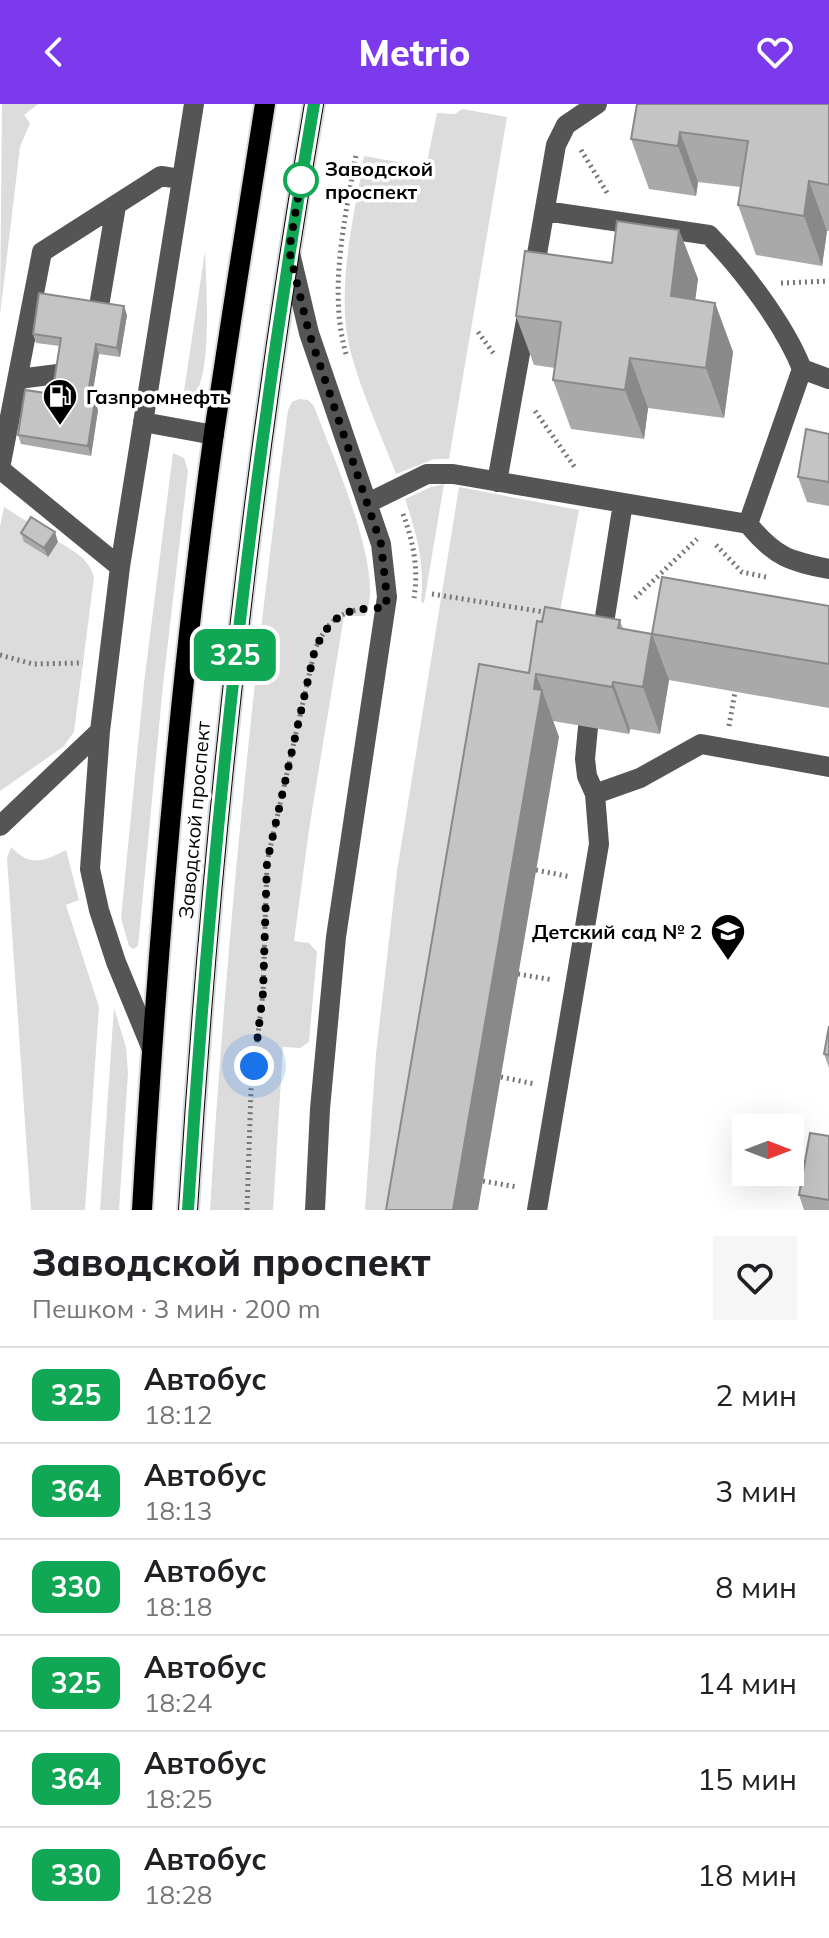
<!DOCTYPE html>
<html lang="ru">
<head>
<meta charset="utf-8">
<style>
	body { margin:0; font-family:Mulish,sans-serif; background:#f6f6f6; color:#202124; height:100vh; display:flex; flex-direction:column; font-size:30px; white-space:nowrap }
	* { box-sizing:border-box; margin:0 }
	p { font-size:26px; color:#757577 }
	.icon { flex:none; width:44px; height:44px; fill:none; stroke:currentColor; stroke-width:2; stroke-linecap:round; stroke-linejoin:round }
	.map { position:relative; height:1106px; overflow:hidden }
	.side { display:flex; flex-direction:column; background:#fff; flex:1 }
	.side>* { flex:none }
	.badge { padding:0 16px; border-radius:12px; font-size:28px; line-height:52px }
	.needle { width:52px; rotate:90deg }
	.buttons { position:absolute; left:732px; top:1010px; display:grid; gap:16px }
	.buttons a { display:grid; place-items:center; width:72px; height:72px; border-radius:0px; background:#fff; box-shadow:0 8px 32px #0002; font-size:40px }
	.you { position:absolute; width:40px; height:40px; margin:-20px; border:6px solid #fff; border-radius:50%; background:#1a73e8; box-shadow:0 0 0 12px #1a73e833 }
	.map>.badge { position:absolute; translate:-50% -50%; box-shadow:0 0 0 4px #fff }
	.round { display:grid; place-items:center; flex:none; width:84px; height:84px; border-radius:0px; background:#f6f6f6 }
	.overview { display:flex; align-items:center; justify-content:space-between; height:136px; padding:0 32px }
	h1 { font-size:38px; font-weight:800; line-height:60px }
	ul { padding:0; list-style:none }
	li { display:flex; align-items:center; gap:24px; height:96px; padding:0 32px; border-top:2px solid #e0e0e0 }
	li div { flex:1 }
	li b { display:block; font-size:30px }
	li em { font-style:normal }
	li .badge { min-width:88px; font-weight:700; text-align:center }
	header { display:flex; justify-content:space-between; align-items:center; height:104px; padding:0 32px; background:#7c3aed; color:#fff; font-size:36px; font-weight:800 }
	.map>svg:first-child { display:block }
</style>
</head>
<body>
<header><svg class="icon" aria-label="back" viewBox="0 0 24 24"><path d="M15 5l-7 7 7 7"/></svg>Metrio<svg class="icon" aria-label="heart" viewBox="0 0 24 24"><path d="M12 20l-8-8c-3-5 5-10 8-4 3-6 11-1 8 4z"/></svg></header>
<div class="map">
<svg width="829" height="1106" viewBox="0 0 829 1106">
	<rect width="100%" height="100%" fill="#fff"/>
	<path fill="#dcdcdc" d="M2,0H38L24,11L30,19L20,43L0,211Z
		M462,5L507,13L449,355H434L396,370C380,327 352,269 346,224C340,166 355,108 364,52L426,63L437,9L455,10Z
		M205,147C206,178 213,272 193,293L183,294Z
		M299,295L308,296L314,302C330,347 387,469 365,512H344L310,719L294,837L309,839L317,848L309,938L300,944L283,943L273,1106H210C226,838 253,572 288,306L292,298Z
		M173,349L184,354L188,367L163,581L138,842L133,845L129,842L121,814L144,579Z
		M444,380L424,499L421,498C425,460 417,431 405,395L431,383Z
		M459,383L579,406L558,518L408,1106H365L376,950L397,767Z
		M4,403L34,422L24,438L47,453L59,438C73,447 90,455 94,474L74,628L63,643L0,687V423Z
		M11,743C30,763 43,758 66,746L79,796L66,801L99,903L85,1106H31L7,754Z
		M114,904L126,943L128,969L119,1106H100Z"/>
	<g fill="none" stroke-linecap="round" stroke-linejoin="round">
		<g stroke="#dbdbdb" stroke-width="24">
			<path id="major" d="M142,1106C157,847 178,586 214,329C230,219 248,110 265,0
				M188,1106C211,735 251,366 314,0"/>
		</g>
		<path stroke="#777" stroke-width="5" stroke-dasharray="2 4" stroke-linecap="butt" d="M581,46L609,92
			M781,179L829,177
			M478,228L494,250
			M346,250C328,186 345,115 356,51
			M535,307L576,365
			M403,410C413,437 419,465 414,494
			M716,441L742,468L766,473
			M432,490L550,509
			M635,494L697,435
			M0,551L33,560L83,559
			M729,622L735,588
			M536,766L571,773
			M518,870L553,876
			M501,973L535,980
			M483,1077L517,1083
			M247,1106L251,986L263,889L267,758L315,545C327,521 332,512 359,505"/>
		<path stroke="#555" stroke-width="20" d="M545,107L709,131C742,165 785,221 802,265
			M290,149L309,229L381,440L387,493L336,833L320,1005L315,1106
			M533,173L556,41L566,21L597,0
			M95,226L116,102
			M18,275L82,267
			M143,318L214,331
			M0,364L42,148L161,72L180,75
			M0,365L120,463
			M497,378L528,205
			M368,399L427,370H453L748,420C775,453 789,457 829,465
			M748,420L802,265L829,275
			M601,538L623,399
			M595,690L640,674L701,640L829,663
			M0,722L100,627
			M151,943L116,858L99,806L90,765L100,627L120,463L194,0
			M537,1106L599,740L595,690L587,672L585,655L588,623"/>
		<use href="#major" stroke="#000" stroke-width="20"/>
	</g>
	<path fill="#a9a9a9" d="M829,0V127H827L822,162L756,151L738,101L740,83L698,78L696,92L649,85L631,35Z
		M679,126L698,175L695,196L715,199L733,248L724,314L648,304L644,335L571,325L553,276L555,264L534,261L516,212L612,159Z
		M127,211L120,253L99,250L91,297L98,306L91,352L21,340L18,331L52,290L60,242L36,239L33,230Z
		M829,330V402L807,398L798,373Z
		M21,429L58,438L48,453L24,438Z
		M829,502V604L669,576L660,630L630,625L629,630L553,617L559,633L529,569L542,518L620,516L623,525L652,530Z
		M829,922V964L824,950Z
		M829,1032V1106H804L799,1091Z"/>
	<path fill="#898989" d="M680,28L698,78L696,92L678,42Z
		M809,77L827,127L822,162L804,112Z
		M679,126L698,175L689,242L671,192Z
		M715,199L733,248L724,314L706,264Z
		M124,202L127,211L120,253L117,244Z
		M96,240L99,250L90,305L87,296Z
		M630,254L648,304L644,335L625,286Z
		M95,297L98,306L91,352L88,342Z
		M55,428L58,438L48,453L44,444Z
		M652,530L669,576L660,630L643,583Z
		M536,570L559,633L478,1106H453Z
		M613,578L630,625L629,630L612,583Z"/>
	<path fill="#c4c4c4" stroke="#898989" stroke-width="2" d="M637,0H829V81L809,77L804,112L738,101L748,37L680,28L678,42L631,35Z
		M617,117L679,126L671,192L715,199L706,264L630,254L625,286L553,276L561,218L516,212L525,147L612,159Z
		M39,189L124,202L117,244L96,240L87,296L95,297L88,342L18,331L25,286L52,290L61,234L33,230Z
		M806,325L829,330V378L798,373Z
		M31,413L55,428L44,444L21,429Z
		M662,473L829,502V560L652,530L643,583L613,578L612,583L536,570L534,585L542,586L453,1106H386L479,560L529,569L537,517L542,518L545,503L620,516L618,524L652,530Z
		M829,922V951L824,950Z
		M810,1029L829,1032V1096L799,1091Z"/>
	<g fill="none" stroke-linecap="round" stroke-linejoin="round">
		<g stroke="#fff" stroke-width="18">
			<path id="line" d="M188,1106C211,735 251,366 314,0"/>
		</g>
		<use href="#line" stroke="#10a855" stroke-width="12"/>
		<path stroke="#000" stroke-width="8" stroke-dasharray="0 14.4" d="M254,962L263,889L267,758L315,545C333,509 346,504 385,504L387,493L381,440L309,229L289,146L301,76"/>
	</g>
	<defs>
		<g id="fuel-pin" transform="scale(1.8)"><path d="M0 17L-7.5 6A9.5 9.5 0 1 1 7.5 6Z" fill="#000" stroke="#fff"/><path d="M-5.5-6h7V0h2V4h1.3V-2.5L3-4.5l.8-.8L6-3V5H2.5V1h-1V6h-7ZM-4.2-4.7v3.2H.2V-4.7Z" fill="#fff"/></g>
		<g id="school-pin" transform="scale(1.8)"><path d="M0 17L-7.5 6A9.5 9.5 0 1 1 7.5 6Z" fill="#000" stroke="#fff"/><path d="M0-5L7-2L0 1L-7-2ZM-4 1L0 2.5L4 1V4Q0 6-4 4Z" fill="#fff"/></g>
	</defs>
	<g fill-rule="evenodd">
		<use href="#fuel-pin" x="60" y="292"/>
		<use href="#school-pin" x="728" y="827"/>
	</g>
	<circle fill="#fff" stroke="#10a855" stroke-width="4" cx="301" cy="76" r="16"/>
	<g text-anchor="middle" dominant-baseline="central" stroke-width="7" stroke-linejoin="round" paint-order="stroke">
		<g font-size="20" font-weight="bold" fill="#000" stroke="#fff" text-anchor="start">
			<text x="325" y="64">Заводской<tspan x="325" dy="23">проспект</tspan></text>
		</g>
		<g font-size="20" font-weight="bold" fill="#000" stroke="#fff" text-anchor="start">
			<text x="86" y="292">Газпромнефть</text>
			<text x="702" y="827" text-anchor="end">Детский сад № 2</text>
		</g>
		<g font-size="20" fill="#000" stroke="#fff">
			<text transform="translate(194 716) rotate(-85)">Заводской проспект</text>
		</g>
	</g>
</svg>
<div class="buttons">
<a><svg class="needle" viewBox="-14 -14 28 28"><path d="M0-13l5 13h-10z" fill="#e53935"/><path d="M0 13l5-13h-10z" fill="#757577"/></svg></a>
</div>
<div class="you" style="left:254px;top:962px"></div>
<b class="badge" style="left:235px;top:551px;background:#10a855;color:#fff">325</b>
</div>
<section class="side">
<div class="overview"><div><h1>Заводской проспект</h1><p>Пешком · 3 мин · 200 m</p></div><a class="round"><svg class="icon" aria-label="heart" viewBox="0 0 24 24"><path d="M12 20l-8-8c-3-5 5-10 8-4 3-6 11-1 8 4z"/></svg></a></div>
<ul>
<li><span class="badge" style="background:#10a855;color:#fff">325</span><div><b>Автобус</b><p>18:12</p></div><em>2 мин</em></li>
<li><span class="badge" style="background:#10a855;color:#fff">364</span><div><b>Автобус</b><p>18:13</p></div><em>3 мин</em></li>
<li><span class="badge" style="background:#10a855;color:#fff">330</span><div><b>Автобус</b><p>18:18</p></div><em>8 мин</em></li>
<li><span class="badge" style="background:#10a855;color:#fff">325</span><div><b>Автобус</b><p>18:24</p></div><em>14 мин</em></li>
<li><span class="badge" style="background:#10a855;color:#fff">364</span><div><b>Автобус</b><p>18:25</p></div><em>15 мин</em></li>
<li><span class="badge" style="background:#10a855;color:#fff">330</span><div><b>Автобус</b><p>18:28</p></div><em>18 мин</em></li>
</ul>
</section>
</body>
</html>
